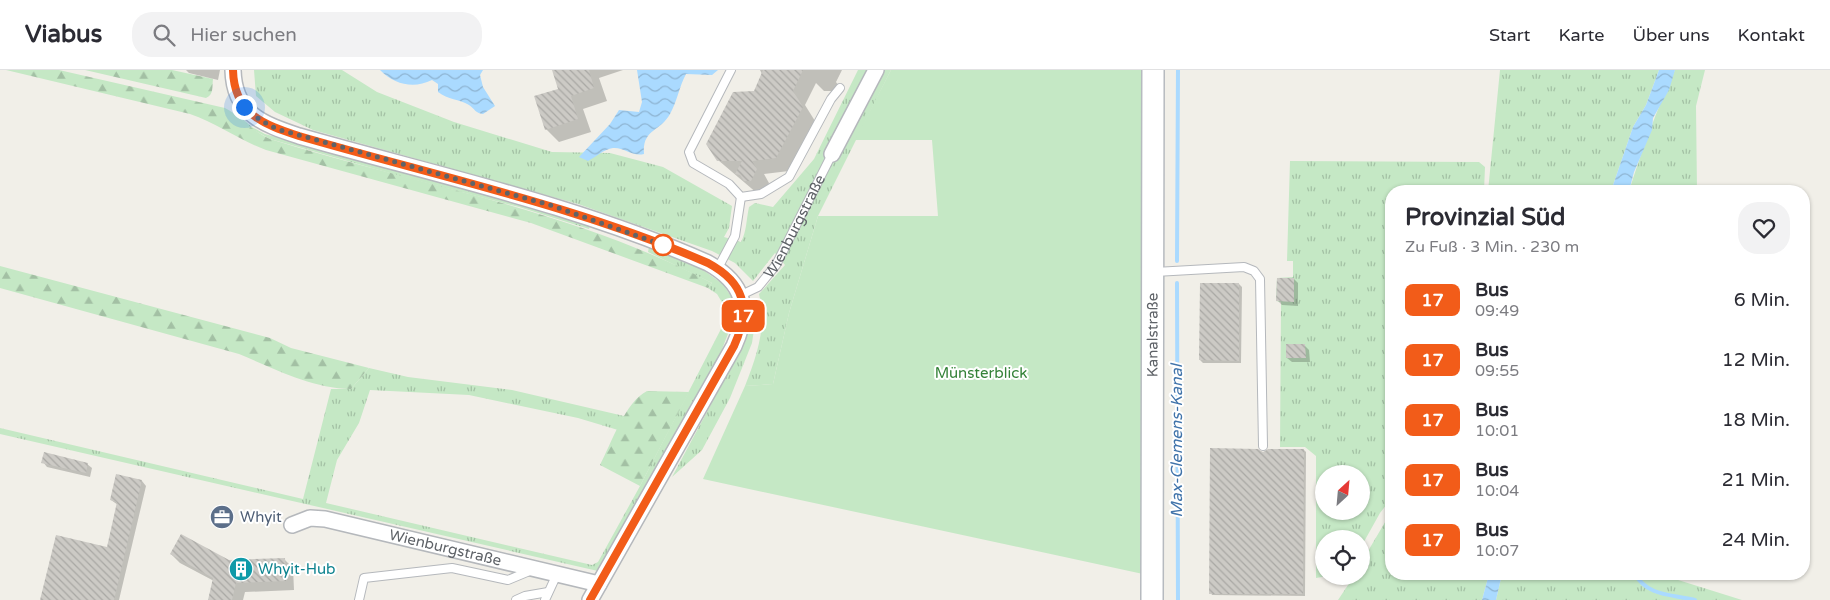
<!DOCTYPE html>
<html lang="de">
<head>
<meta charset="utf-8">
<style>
	body { margin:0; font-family:"Varela Round",sans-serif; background:#f2f2f3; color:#2b2b33; height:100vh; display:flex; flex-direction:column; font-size:19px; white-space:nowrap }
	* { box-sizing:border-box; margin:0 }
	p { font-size:16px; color:#7c7c81 }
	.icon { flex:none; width:28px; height:28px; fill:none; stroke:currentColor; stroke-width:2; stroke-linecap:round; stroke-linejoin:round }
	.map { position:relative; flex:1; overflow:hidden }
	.panel { position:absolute; left:1385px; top:115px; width:425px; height:395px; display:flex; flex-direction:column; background:#fff; border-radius:20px; box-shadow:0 1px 4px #0004 }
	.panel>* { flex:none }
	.badge { padding:0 10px; border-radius:8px; font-size:18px; line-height:32px }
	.needle { width:32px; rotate:26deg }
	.controls { position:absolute; left:1315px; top:395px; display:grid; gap:10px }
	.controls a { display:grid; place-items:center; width:55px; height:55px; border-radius:50%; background:#fff; box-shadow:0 1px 4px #0004; font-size:25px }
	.you { position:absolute; width:25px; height:25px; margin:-12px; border:4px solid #fff; border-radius:50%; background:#1a73e8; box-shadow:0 0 0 8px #1a73e833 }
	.map>.badge { position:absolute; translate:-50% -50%; box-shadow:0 0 0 2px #fff }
	.round { display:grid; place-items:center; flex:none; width:52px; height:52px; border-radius:20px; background:#f2f2f3 }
	.head { display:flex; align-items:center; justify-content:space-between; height:85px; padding:0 20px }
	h1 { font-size:24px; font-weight:800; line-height:38px }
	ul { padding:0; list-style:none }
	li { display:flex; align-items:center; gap:15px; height:60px; padding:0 20px }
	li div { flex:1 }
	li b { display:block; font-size:19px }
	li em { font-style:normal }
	li .badge { min-width:55px; font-weight:700; text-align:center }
	header { display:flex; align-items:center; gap:30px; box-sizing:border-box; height:70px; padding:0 25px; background:#fff; border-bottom:1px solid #e1e1e2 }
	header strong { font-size:24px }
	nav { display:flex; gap:28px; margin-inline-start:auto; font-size:18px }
	.search { width:350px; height:45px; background:#f2f2f3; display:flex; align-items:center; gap:12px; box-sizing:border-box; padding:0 18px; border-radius:20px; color:#7c7c81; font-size:19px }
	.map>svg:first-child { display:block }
</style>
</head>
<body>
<header>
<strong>Viabus</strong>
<div class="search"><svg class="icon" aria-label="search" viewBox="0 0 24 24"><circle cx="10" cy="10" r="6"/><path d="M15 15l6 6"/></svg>Hier suchen</div>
<nav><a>Start</a><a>Karte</a><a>Über uns</a><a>Kontakt</a></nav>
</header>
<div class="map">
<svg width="1830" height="530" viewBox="0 0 1830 530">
	<defs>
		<pattern id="grass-tufts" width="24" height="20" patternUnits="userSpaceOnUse" patternTransform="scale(1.25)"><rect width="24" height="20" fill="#c5e8c5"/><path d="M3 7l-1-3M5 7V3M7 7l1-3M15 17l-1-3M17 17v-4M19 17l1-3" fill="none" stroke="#a3c0a4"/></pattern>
		<pattern id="forest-firs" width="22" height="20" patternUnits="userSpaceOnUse" patternTransform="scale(1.25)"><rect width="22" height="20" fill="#c5e8c5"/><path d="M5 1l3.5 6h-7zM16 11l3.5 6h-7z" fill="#a3c0a4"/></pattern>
		<pattern id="water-waves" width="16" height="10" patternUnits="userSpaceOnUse" patternTransform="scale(1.25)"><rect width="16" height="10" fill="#aadaff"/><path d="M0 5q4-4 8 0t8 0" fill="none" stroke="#8eb4d2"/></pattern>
		<pattern id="building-back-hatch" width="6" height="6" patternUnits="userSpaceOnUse" patternTransform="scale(1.25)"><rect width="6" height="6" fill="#cccac5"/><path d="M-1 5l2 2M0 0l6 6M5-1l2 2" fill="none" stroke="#a9a8a4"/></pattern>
	</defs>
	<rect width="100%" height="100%" fill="#f1efe8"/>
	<path fill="url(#grass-tufts)" fill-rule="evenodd" d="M254,0H342L377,22L454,52L552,82L610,83L663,97L732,136L729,158L724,167L741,172C747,160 746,151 749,137L755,133L773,137L814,89L858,0H891L818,146L789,243L773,314L745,316C757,285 767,257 759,224L785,195L775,183L753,211L735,193L712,181L578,134L313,60L275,42L256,26Z
		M1500,0H1659L1646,35L1633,57L1611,121H1488Z
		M1675,0H1705L1696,36L1697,121H1629C1642,80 1657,39 1675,0Z
		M237,44L252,57L265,64L528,135L590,156L589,159L519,137L400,106L270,69L248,57Z
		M1290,91L1479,92L1485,97L1484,121H1391V429L1380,443L1361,477V469H1324V506H1328L1316,508V386L1305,377H1280L1281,232L1276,231L1277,208L1293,207V191H1287ZM1324,404H1361V441H1324Z
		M649,177L703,200L723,214L732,228L733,251L717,292L598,501L0,364V358L303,429L331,319H351L369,298L408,307L512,320L624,346L618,360L578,348L469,325L370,320L359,353L337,390L326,433L592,495L598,492L640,416L722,257L723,234L717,224L708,218L712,213L648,182Z
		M753,234L756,246L752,273L730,328L702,380L672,407L745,271L753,247Z
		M1391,442V504H1489L1482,530H1338L1354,506H1361V493Z
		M1502,504H1659L1742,530H1496Z"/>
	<path fill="url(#forest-firs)" d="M6,0H59L225,38C242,47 250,60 270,69C418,115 573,140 712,213L708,218L531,153L266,80C239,70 217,53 190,44Z
		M85,0H172L213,9C212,16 214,25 206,28Z
		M0,196L270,268L291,278L369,298L351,319C311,318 275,299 239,284L0,218Z
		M647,321L689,322L640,416L600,395C611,374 625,332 647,321Z"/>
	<path fill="#c5e8c5" d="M891,0H1143V504L703,409L745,316L773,314L789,243L818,146H938L932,70H855Z"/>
	<path fill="url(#water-waves)" d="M380,0H483L480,5L483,17L495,36L483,44C475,43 475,39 469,35C459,29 448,30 438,22V14L432,10C414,19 395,15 380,0Z
		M637,0H718L712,5L686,4C679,17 677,32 670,44C660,62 642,59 644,84C632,87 624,77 613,78C604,79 596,87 588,91L579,87L610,54L619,40L639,42L642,32Z
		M1659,0H1675L1669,20L1653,48L1652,60L1634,102L1629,121H1611L1633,57L1646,35Z
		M1489,504H1502L1496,530H1482Z"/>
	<path fill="#0003" d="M186,0H220L218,10L189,3Z
		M553,0H623L599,8L607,31L583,39L591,62L559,72L546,59L559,20Z
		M760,0H842L836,12L838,15L835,21H824L816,13L805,35L815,51L789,101L764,104L769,113L764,123L758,124L718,90L754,22L762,4Z
		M1294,209L1298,213V236L1282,235L1278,231Z
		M1239,214L1242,217L1241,293H1203L1200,290Z
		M1305,276L1309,280L1310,292H1292L1287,288Z
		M1304,380L1306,382L1305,526L1212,525L1211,523L1263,383Z
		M43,392L87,394L92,398L90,407L47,397Z
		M142,411L146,416L119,530H42L108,478L118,435L111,430Z
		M171,484L229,491L284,489L293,498L294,520L245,522L243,530H210L214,511L180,493Z"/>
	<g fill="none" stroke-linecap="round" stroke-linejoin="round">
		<path stroke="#aadaff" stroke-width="4" d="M1177,191L1178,0
			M1177,213L1178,530
			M1635,504C1648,527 1672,524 1695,530"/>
	</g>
	<path fill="url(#building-back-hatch)" d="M552,0H589L594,18L571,26L578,49L545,60L534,26L558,19Z
		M763,0H803L793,21L803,37L776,88L752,91L757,99L751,111H744L740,105L735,104L742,91H717L706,74L733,22L754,21Z
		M1277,208H1294V232L1276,231Z
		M1200,213H1239V291L1199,290Z
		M1286,274H1305L1306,288H1286Z
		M1210,378L1258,379L1263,382L1268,379H1304L1303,524H1209Z
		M44,382L88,393L86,403L41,393Z
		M116,404L142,410L114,530H40L56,465L107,477L117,432L110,430Z
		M181,464L229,490L285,488L286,511L236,513L232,530H208L213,508L170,484Z"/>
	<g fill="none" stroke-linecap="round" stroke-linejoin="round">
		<g stroke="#b5b8bc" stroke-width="10">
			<g id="lane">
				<path d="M731,0L689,82L693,93L729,114L741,127L761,124L789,107L831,29L840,18"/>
				<path d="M718,198L735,166L741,127"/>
				<path d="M1155,202L1244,197L1254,201L1260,209L1263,376"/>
				<path id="s1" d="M741,225L758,217L776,195L832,84"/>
				<path d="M359,530L364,508L452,498L508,510L532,500"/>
				<path d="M516,530L525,526L548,522"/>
				<path d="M545,530L557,504"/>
			</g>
		</g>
		<g stroke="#b5b8bc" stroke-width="18">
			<g id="street">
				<path d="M233,0C234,44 263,54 299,66C436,105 577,135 708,193C744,213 751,239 734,276L590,530"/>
				<path d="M832,84L876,0"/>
				<path id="s2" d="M292,455L310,448L325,449L599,514"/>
			</g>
		</g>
		<g stroke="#b6babf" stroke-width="24">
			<g id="secondary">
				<path id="s3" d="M1152,530L1153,0"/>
			</g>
		</g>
		<use href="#lane" stroke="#fff" stroke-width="8"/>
		<use href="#street" stroke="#fff" stroke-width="15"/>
		<use href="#secondary" stroke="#fff" stroke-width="21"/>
	</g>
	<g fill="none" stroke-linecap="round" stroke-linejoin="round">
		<g stroke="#fff" stroke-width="11">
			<path id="line" d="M233,0C234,44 263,54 299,66C436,106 577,136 708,193C745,213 751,238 734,276L590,530"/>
		</g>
		<use href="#line" stroke="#f25c19" stroke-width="8"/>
		<path stroke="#5f6368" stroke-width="5" stroke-dasharray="0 9" d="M244,37L260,50L277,59L550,135L663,175"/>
	</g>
	<defs>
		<g id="office-disc" transform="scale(1.25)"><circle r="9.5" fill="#5c6f8a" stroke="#fff"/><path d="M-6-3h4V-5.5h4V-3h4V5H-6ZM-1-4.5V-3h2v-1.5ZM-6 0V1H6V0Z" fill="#fff"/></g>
		<g id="building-disc" transform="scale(1.25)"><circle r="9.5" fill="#0f9aa8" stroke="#fff"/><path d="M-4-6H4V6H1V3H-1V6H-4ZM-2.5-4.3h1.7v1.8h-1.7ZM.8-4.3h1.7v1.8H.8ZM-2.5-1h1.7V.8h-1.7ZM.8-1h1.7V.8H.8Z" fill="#fff"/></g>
	</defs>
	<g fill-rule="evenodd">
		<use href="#office-disc" x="222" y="447"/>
		<use href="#building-disc" x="241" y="499"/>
	</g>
	<circle fill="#fff" stroke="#f25c19" stroke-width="2.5" cx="663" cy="175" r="10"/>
	<g text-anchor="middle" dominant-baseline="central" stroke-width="4" stroke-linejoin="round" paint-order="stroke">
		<g font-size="15" fill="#5f6368" stroke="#fff">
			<text stroke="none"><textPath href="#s1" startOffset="90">Wienburgstraße</textPath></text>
			<text stroke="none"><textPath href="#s3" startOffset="265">Kanalstraße</textPath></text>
			<text stroke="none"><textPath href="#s2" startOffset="158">Wienburgstraße</textPath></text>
		</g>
		<g font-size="15" fill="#348238" stroke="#fff">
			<text x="981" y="303">Münsterblick</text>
		</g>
		<g font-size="15" fill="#4e5e75" stroke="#fff" text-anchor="start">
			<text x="240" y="447">Whyit</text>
		</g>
		<g font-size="15" fill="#0d838f" stroke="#fff" text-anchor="start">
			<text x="258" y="499">Whyit-Hub</text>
		</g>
		<g font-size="16" font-style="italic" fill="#4174aa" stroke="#fff">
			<text transform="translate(1177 371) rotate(-90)">Max-Clemens-Kanal</text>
		</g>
	</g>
</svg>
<div class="controls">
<a><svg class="needle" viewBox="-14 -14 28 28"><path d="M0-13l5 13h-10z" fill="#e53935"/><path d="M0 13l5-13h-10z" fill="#7c7c81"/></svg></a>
<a><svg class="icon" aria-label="locate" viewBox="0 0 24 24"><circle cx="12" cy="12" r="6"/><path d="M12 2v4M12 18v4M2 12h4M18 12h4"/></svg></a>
</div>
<div class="you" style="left:244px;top:37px"></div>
<b class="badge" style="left:743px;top:246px;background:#f25c19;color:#fff">17</b>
<section class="panel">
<div class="head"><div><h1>Provinzial Süd</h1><p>Zu Fuß · 3 Min. · 230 m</p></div><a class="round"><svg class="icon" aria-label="heart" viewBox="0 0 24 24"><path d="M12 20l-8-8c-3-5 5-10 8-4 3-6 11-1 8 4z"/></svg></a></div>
<ul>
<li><span class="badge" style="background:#f25c19;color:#fff">17</span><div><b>Bus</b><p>09:49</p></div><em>6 Min.</em></li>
<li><span class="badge" style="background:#f25c19;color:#fff">17</span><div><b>Bus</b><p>09:55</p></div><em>12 Min.</em></li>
<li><span class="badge" style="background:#f25c19;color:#fff">17</span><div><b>Bus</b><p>10:01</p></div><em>18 Min.</em></li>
<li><span class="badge" style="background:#f25c19;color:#fff">17</span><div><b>Bus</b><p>10:04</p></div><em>21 Min.</em></li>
<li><span class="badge" style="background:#f25c19;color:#fff">17</span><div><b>Bus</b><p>10:07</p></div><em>24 Min.</em></li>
</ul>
</section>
</div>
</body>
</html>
